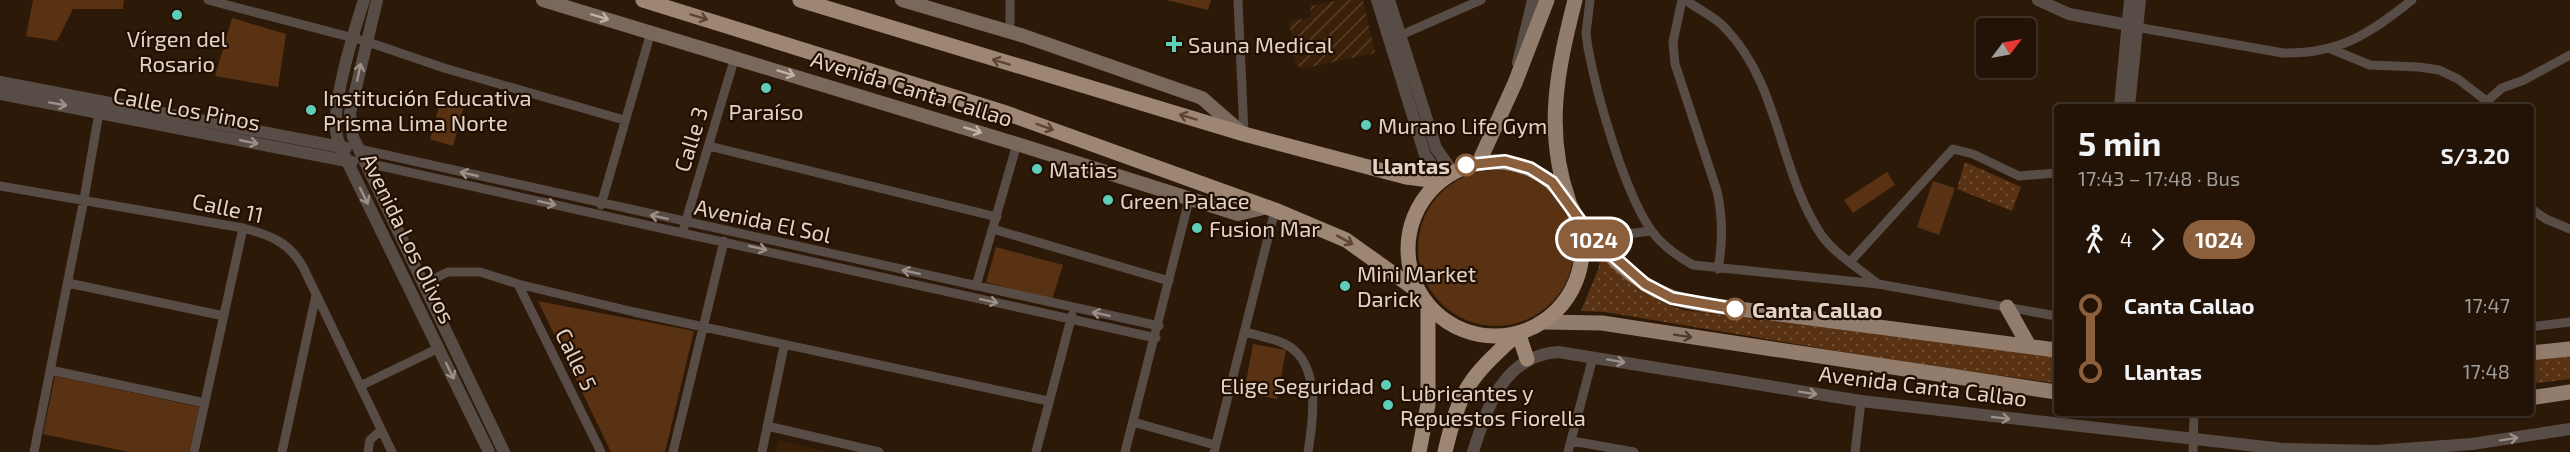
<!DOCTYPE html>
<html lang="en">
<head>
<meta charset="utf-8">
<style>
	body { margin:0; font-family:"Exo 2",sans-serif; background:#2a1c10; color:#f1f3f6; height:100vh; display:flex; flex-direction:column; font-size:22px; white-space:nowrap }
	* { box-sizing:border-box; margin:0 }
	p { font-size:20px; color:#a29e9b }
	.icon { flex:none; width:33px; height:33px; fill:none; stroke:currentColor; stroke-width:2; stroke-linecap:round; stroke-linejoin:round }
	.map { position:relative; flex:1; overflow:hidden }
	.drawer { position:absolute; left:2054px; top:104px; width:480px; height:312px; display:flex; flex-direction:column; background:#221306; border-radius:6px; box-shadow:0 3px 9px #0003,0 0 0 2px #3f3228 }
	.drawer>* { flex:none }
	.badge { padding:0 12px; border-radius:20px; font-size:21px; line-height:39px }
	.needle { width:39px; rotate:58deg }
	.controls { position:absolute; left:1976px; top:18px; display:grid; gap:12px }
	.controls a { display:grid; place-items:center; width:60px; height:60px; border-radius:6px; background:#221306; box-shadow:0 3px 9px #0003,0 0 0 2px #3f3228; font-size:30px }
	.map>.badge { position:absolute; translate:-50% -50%; box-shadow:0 0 0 3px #fff }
	.legs { display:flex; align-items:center; gap:9px; height:66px; padding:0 24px; font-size:20px }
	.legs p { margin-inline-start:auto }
	.headline { display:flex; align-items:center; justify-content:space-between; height:102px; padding:0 24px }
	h1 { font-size:33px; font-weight:700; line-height:45px }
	ul { padding:0 24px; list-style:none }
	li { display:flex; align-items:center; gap:21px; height:66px; font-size:22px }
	li i { display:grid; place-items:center; width:9px; height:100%; margin:0 8px; background:currentColor }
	li i::after { content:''; width:15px; height:15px; margin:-8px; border:4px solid; border-radius:50%; background:#221306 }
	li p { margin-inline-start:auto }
	li:first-child i { background:linear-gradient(#0000 50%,currentColor 0) }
	li:last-child i { background:linear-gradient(currentColor 50%,#0000 0) }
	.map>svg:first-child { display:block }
</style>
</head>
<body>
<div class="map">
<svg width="2570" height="452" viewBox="0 0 2570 452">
	<defs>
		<pattern id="industrial-furrows" width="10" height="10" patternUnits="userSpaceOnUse" patternTransform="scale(1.5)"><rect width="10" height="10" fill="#3a2009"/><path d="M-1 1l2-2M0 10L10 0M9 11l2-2" fill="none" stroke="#56402c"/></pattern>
		<pattern id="grass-dots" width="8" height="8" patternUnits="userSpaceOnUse" patternTransform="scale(1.5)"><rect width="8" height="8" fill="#583212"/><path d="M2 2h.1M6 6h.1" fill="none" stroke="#704f33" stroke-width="1.8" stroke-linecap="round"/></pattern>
	</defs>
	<rect width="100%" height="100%" fill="#2d1908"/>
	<path fill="#3a2009" d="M778,440L828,452H776Z"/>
	<path fill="url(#industrial-furrows)" d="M1340,0H1363L1375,53L1302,69L1296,65L1289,21L1310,18L1311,6Z"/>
	<path fill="url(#grass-dots)" d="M1965,162L2021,187L2012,211L1957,189Z
		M1600,255C1629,283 1644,296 1683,310L2056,356V383L1916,364L1605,312L1581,311L1599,267Z
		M2570,356V379L2531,384L2530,360Z"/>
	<path fill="#583212" d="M33,0H124L123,9H73L57,41L26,36Z
		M1166,0H1211L1208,10Z
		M232,18L286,34L278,87L215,76Z
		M443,92L466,99L453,146L430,139Z
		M1418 248a78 78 0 1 1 156 0a78 78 0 1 1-156 0Z
		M1887,172L1895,185L1853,213L1844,200Z
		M1933,181L1955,188L1939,235L1917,227Z
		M996,247L1063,265L1052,300L986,282Z
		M538,301L694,331L665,452H611Z
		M1253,344L1286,350L1277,399L1244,393Z
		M55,376L199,407L189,452H129L43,434Z"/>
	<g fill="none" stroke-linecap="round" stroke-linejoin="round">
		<path stroke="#584d46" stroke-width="9" d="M208,0L365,41L444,68L624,120
			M1238,0L1244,134
			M1590,0L1586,33L1588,48C1597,96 1624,191 1651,230C1662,246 1677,256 1693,265L1878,284L2056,316
			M1682,0L1673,42L1675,64L1717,191C1723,218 1723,242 1718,269
			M1685,0C1698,9 1716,17 1726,29C1780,85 1779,173 1822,236C1835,254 1860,269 1878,284
			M2136,27L2283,53C2340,54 2369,34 2412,0
			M1010,31V0
			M1399,36L1481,0
			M2331,49L2370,65L2419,67L2439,70L2458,79L2493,106
			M2487,101L2502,88L2524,80L2570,55
			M709,146L997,217
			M359,149L1159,326
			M367,163L1156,338
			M0,186L243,228C270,235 289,242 303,267L392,452
			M601,205L651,32
			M2530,208L2546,219L2570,229
			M684,227L735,57
			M993,229L1169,281
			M1593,238L1651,231
			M1850,262L1953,149L1973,154L2019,176L2056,173
			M68,283L224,316
			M423,284L448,272H480L518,284L634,312L1048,401
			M518,284L601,452
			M976,286L1017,144
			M2530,327L2570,322
			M1246,332C1261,337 1281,339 1294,350C1320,372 1313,422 1308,452
			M50,370L205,403
			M360,386L439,348
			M1133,422L1215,445
			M767,426L879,452
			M1572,441L1634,452
			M34,452L84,199L100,107
			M194,452L243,228
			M282,452L316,295
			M368,452L370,440L381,430
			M673,452L724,241
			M762,452L784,346
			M1036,452L1072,315
			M1125,452L1189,200
			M1214,452L1275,210
			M1568,452L1593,357
			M1855,452L1861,401
			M2193,452L2194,412"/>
		<path stroke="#584d46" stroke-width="12" d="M364,0C354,31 333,100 336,131C337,141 343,152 347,161L489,452
			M377,0L350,113L353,137L504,452
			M1377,0L1425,155L1441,178
			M1389,0L1436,148L1452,171
			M2038,0L2069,14L2134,26
			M1518,63L1533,0
			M0,82L346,148
			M0,94L352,162
			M2120,106L2130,0
			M2129,106L2140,0
			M1473,452C1487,408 1503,356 1558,352L1861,401L2283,449L2376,451L2472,444L2570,429"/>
		<path stroke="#79685b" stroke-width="14" d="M543,0L1017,144L1238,214L1268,207
			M902,0L1024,36L1202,98L1242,133"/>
		<path stroke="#927c6c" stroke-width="15" d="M1479,162L1515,83L1547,0
			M1569,202C1544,131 1557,71 1575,0
			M1578,220C1604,250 1633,283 1671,297C1683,301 1696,303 1708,305L2056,350
			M2007,307L2029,346
			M1545,322L1602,323L2056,392
			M2530,353L2570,349
			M2530,398L2570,392"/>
		<path stroke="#9e8674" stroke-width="15" d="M643,0L1006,113L1275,210L1346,240L1419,292
			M800,0L1244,134L1406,177L1438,181
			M1408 249a87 87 0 1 1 174 0a87 87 0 1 1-174 0Z
			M1519,335L1527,359
			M1419,452L1428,404V305
			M1445,452C1459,391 1469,378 1514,337"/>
	</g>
	<defs><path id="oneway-shaft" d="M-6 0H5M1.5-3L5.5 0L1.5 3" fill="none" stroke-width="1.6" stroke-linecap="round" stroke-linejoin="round" transform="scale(1.5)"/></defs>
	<g stroke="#c2b3a8">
		<use href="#oneway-shaft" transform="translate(600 17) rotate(17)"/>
		<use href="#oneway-shaft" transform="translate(786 73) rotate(17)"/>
		<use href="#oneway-shaft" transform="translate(973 130) rotate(17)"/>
	</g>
	<g stroke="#5a4535">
		<use href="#oneway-shaft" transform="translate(699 17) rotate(17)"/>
		<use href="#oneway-shaft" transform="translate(1001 62) rotate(-163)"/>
		<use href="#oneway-shaft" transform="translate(1188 117) rotate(-163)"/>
		<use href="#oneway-shaft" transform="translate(1045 127) rotate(20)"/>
		<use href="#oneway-shaft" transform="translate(1345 240) rotate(29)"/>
	</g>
	<g stroke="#9d9088">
		<use href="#oneway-shaft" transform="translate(359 72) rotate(-78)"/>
		<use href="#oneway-shaft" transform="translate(58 104) rotate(10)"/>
		<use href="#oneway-shaft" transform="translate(249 142) rotate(11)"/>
		<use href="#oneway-shaft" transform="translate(469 174) rotate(-167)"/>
		<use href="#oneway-shaft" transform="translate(364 196) rotate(64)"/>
		<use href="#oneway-shaft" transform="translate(547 203) rotate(13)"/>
		<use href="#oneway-shaft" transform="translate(659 217) rotate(-168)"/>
		<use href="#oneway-shaft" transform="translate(758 248) rotate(13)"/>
		<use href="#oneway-shaft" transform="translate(911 272) rotate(-168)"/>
		<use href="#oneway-shaft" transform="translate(989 301) rotate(12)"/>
		<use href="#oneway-shaft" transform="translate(1101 314) rotate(-168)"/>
		<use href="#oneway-shaft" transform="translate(1616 361) rotate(10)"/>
		<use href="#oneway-shaft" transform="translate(450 371) rotate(64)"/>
		<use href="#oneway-shaft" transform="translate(1808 393) rotate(9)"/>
		<use href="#oneway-shaft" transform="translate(2001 418) rotate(7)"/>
		<use href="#oneway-shaft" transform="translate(2509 439) rotate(-9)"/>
	</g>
	<use stroke="#4f3b2c" href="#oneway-shaft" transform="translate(1683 336) rotate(9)"/>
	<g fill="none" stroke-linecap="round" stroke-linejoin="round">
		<g stroke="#fff" stroke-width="14">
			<path id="line-1" d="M1466,165L1505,161L1530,168L1552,182L1593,238L1645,284L1672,298L1735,309"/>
		</g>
		<use href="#line-1" stroke="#8b5e3c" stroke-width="9"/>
	</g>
	<g fill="#5dceb9" stroke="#230f01" stroke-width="2">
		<circle cx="177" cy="15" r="6"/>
		<path d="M1171 35h6v6h6v6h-6v6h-6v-6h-6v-6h6z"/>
		<circle cx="766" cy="88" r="6"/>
		<circle cx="311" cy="110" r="6"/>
		<circle cx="1366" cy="125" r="6"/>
		<circle cx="1037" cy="169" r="6"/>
		<circle cx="1108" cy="200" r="6"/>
		<circle cx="1197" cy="228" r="6"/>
		<circle cx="1345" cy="286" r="6"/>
		<circle cx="1386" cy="385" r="6"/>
		<circle cx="1388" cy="405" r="6"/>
	</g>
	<g fill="#fff" stroke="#8b5e3c" stroke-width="3">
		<circle cx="1466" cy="165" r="10"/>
		<circle cx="1735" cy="309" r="10"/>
	</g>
	<g text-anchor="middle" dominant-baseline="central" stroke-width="4.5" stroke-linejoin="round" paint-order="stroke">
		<g font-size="22" fill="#e2d3c9" stroke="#230f01" text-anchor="start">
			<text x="177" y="38" text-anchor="middle">Vírgen del<tspan x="177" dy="25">Rosario</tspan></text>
			<text x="1188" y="44">Sauna Medical</text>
			<text x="323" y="97">Institución Educativa<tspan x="323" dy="25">Prisma Lima Norte</tspan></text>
			<text x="766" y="111" text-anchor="middle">Paraíso</text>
			<text x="1378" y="125">Murano Life Gym</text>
			<text x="1049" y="169">Matias</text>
			<text x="1120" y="200">Green Palace</text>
			<text x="1209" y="228">Fusion Mar</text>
			<text x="1357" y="273">Mini Market<tspan x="1357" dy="25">Darick</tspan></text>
			<text x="1374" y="385" text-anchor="end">Elige Seguridad</text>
			<text x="1400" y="392">Lubricantes y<tspan x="1400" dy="25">Repuestos Fiorella</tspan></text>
		</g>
		<g font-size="22" fill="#e2d3c9" stroke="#230f01">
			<text transform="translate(912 88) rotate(17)">Avenida Canta Callao</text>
			<text transform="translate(187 108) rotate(11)">Calle Los Pinos</text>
			<text transform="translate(690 139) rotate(-73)">Calle 3</text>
			<text transform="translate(228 207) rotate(12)">Calle 11</text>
			<text transform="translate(763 220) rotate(12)">Avenida El Sol</text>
			<text transform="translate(409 238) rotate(64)">Avenida Los Olivos</text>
			<text transform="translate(577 359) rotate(64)">Calle 5</text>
			<text transform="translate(1923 385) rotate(7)">Avenida Canta Callao</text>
		</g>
		<g font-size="22" font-weight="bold" fill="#e2d3c9" stroke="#230f01" text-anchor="end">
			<text x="1450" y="165">Llantas</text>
			<text x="1752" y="309" text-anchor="start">Canta Callao</text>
		</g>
	</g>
</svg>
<div class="controls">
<a><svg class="needle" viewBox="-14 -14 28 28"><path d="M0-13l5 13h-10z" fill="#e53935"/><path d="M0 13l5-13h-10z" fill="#a29e9b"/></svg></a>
</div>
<b class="badge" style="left:1594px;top:239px;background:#8b5e3c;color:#fff">1024</b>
<section class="drawer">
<div class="headline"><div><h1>5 min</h1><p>17:43 – 17:48 · Bus</p></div><b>S/3.20</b></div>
<div class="legs"><svg class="icon" aria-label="walk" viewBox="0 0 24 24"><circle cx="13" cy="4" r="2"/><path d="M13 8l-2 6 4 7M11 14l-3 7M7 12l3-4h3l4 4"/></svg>4<svg class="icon" aria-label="forward" viewBox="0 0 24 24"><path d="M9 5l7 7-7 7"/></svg><b class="badge" style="background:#8b5e3c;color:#fff">1024</b></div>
<ul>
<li><i style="color:#8b5e3c"></i><b>Canta Callao</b><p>17:47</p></li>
<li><i style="color:#8b5e3c"></i><b>Llantas</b><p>17:48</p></li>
</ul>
</section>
</div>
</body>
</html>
